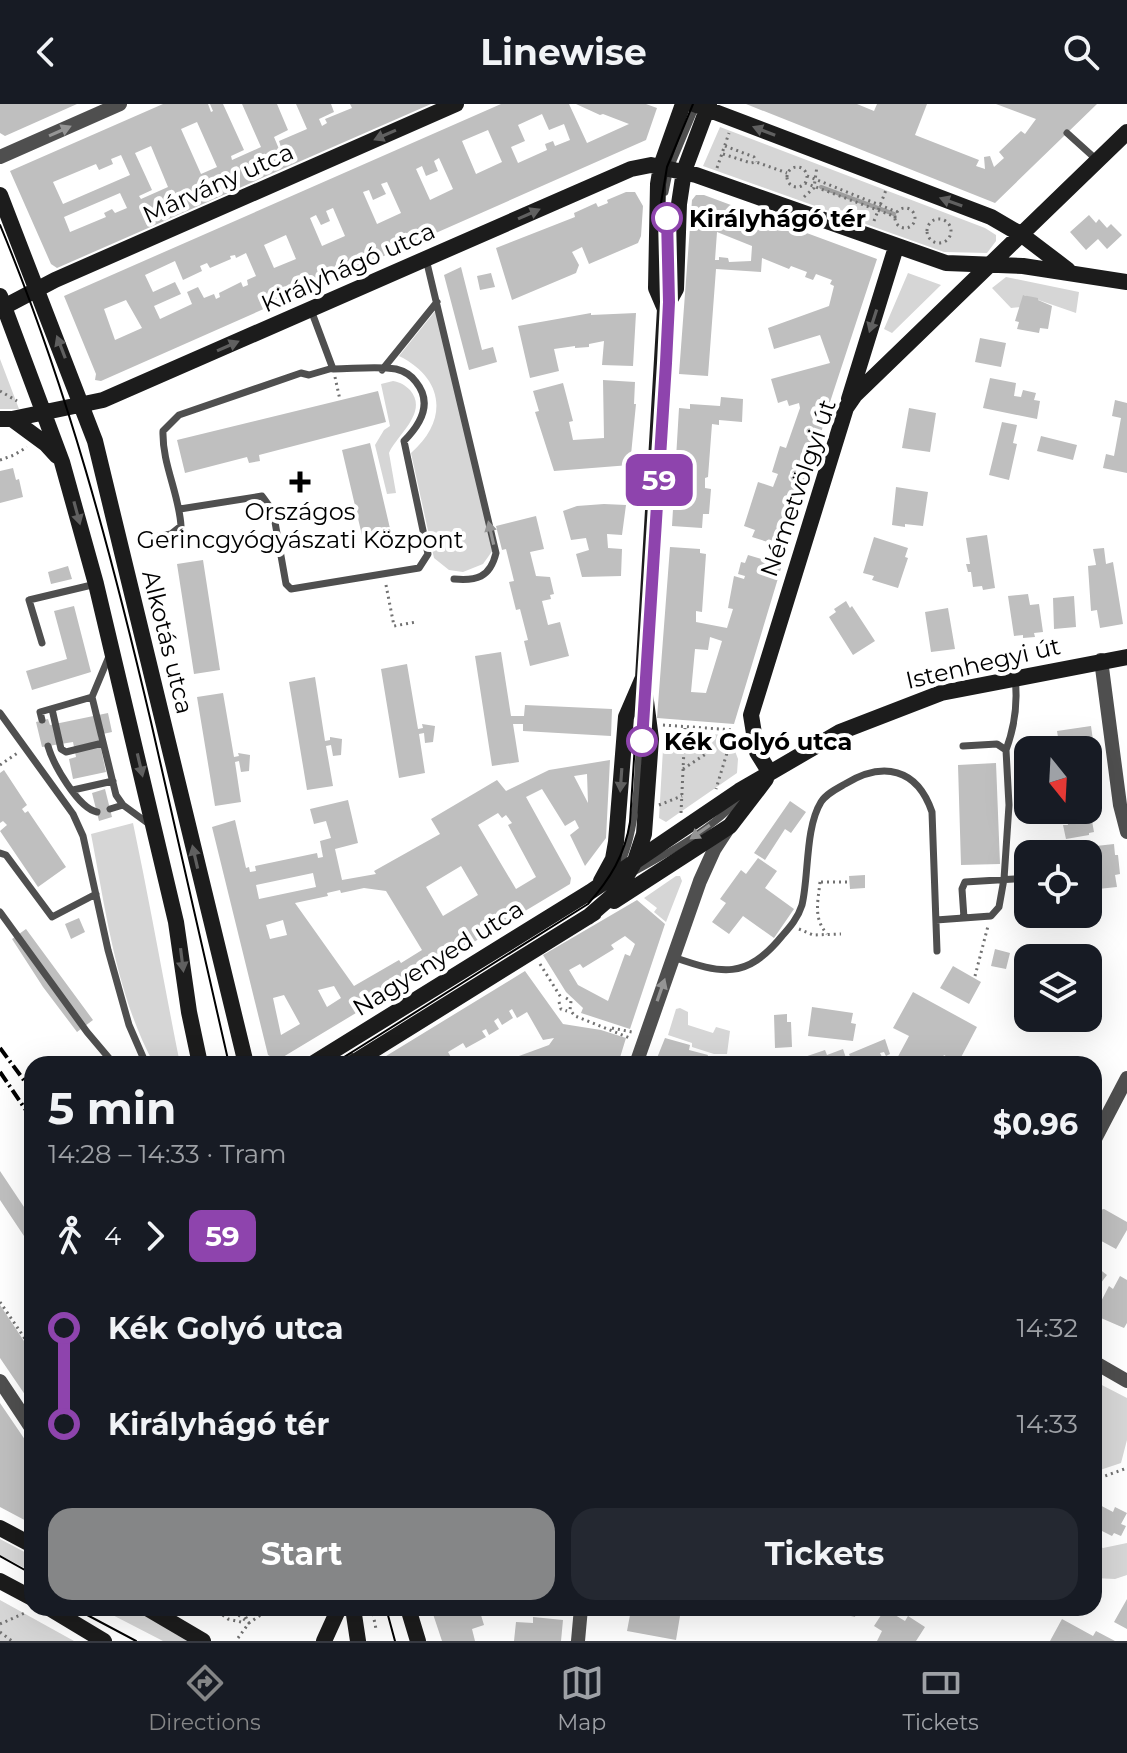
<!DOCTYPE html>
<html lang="en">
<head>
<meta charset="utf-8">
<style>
	body { margin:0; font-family:Montserrat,sans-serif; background:#242831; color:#f1f3f6; height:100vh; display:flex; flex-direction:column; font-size:30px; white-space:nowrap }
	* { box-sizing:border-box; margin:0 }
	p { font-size:26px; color:#9ea1a6 }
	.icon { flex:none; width:44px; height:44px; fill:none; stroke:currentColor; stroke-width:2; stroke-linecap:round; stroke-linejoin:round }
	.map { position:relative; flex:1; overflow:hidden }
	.side { position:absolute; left:24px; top:952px; width:1078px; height:560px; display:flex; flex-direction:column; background:#171b24; border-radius:24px; box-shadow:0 8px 32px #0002 }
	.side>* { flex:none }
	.badge { padding:0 16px; border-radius:12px; font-size:28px; line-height:52px }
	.needle { width:52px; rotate:162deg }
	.controls { position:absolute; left:1014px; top:632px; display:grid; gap:16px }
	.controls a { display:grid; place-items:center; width:88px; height:88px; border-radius:16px; background:#171b24; box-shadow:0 8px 32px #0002; font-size:40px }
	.map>.badge { position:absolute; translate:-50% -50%; box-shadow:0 0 0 4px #fff }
	.legs { display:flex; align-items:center; gap:12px; height:88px; padding:0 24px; font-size:26px }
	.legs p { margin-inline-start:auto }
	.headline { display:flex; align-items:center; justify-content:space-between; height:136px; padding:0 24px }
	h1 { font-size:44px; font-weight:700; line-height:60px }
	.button { display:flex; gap:16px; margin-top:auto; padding:16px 24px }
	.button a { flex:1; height:92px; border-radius:24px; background:#858687; color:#fff; font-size:32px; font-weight:700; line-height:92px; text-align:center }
	.button a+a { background:#242831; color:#f1f3f6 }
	ul { padding:0 24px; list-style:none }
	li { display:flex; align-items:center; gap:28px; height:96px; font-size:30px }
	li i { display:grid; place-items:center; width:12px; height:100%; margin:0 10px; background:currentColor }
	li i::after { content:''; width:20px; height:20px; margin:-10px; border:6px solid; border-radius:50%; background:#171b24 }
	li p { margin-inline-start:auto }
	li:first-child i { background:linear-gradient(#0000 50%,currentColor 0) }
	li:last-child i { background:linear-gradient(currentColor 50%,#0000 0) }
	header { display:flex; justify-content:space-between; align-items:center; height:104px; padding:0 24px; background:#171b24; font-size:36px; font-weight:700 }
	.tab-bar { display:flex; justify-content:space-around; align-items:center; height:112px; border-top:2px solid #363941; background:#171b24; font-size:22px; color:#9ea1a6 }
	.tab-bar a { display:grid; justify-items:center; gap:4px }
	.tab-bar .current { color:#858687 }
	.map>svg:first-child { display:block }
</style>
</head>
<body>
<header><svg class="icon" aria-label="back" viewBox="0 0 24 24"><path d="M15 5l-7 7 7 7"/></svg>Linewise<svg class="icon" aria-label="search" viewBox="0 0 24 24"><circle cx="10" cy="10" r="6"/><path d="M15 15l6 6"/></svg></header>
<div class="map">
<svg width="1127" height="1537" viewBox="0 0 1127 1537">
	<rect width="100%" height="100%" fill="#fff"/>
	<path fill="#d6d6d6" d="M720,23L985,124L996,131V137L987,149L944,148L703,62Z
		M908,169L941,181L892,229L884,225Z
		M1006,173L1079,188L1076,209L1024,191L1021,203L1011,204L992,184Z
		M436,206L493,446L483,460L463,468L449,466L434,454L411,349C449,316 444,274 399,252Z
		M0,255L19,305H0Z
		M393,277C400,278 405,281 410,286C429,308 397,331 389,349L396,389L387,390L375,341L384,326L390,322L381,280Z
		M664,628L729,631L738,655L737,669L666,718L659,714Z
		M133,719C150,799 164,880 180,960H154C116,890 106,807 91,730Z
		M676,772H680L682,777L666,818L654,808L657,804L644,794Z
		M680,904L688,908V921L713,929L716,923L730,927L727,950H714L692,943V939L668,931L676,905Z
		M1094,1277L1127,1294V1336L1121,1359L1094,1368Z
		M0,1435L32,1452V1468L0,1451Z
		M1127,1439V1471L1115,1475L1094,1474V1440L1103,1444Z
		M0,1496L74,1537H0Z
		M99,1504H130L192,1537H163Z"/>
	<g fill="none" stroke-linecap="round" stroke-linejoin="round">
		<path stroke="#9d9d9d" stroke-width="4" d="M821,83L894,110"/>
	</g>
	<path fill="#bfbfbf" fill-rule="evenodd" d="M0,0H77L5,32L0,29Z
		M163,0H208L211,8L213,7L210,0H223L244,46L231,52L232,56L261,43L242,0H277L288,26L274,33L279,45L281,43L279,37L307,25L296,0H331L334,8L319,15L322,22L327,19L325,15L352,4L350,0H431L57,164L51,160L10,67ZM197,18L217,63L201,70L181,25ZM151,42L168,83L141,95L139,92L152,86L135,49ZM121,51L130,71L63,100L53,78L96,60L99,66L113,60L111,55ZM120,89L127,104L115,109L112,105L104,109L106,113L70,128L64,113Z
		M501,0H569L587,39L629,20L603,10L600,11L576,0H646L657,4L646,36L101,277L95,276L96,270L64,192ZM542,10L549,26L564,20L570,36L555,42L553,37L545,40L547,46L518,59L511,43L525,37L518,21ZM488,26L502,58L476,70L462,37ZM439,54L453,85L430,96L416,65L422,62L426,72L438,67L434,57ZM387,78L401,109L377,120L363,88L369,86L373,96L386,90L381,80ZM333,104L345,132L322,142L310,114L316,111L321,121L330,117L326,107ZM286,131L296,155L274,164L264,141ZM246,149L256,172L247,176L248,181L243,183L241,178L219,189L220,193L216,195L214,190L204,194L198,183L187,188L192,200L160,215L154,202L181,190L175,178L153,188L145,171L175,157L183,176L202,167L200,162L207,159L210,164L231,155L230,152L235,151L236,154ZM126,196L142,224L115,236L104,205Z
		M746,0H857L874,7L877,0H927L915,31L979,56L976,62L985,65L984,53L990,52L994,63L1004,54L999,48L1021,27L1025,30L1036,15L996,0H1097L995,99Z
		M626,88H635L643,102L641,132L638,139L589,160L582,143L572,148L579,161L576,169L512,196L496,144L575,113L574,109L596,99L598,103L608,99L607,96Z
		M696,91H704L877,155L831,295L787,444L752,433L755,426L744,422L758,378L773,383L778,370L772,368L780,342L786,344L800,304L799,299L789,302L787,296L778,299L771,275L830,259L820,231L774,245L768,224L829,202L834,182L830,180L832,176L816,170L813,176L805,173L807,168L791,162L789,165L762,154L761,168L716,165L708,272L679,270L692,96ZM717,128L752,142L751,157L729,158L728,154L719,153V156H715Z
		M1089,111L1096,119L1099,115L1107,124L1111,120L1122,131L1107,145L1098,135L1086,146L1070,128Z
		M461,163L482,246L493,243L497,258L469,266L444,171Z
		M491,169L495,183L480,186L477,172Z
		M1023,191L1038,194V196L1052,202L1048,225L1040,224L1039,229L1017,225L1019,218L1015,217Z
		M591,209V211L636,209L633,262L602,261L604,237L589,240V243L575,244V242L554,245L559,267L530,274L518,222Z
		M980,234L1006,239L1001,263L975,258Z
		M990,274L1016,279L1014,292L1021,293L1023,286L1036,289L1034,296L1040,297L1037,315L983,304Z
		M603,276L635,278L634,300H636L630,361L554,367L535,308L539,307L533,287L563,279L573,317L569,318L573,336L604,334Z
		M378,287L386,318L259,351L260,357L249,359L247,353L185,369L177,336Z
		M721,293L743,295L742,318L719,316V321L712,320L708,373L705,374V384L711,385L709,410H703L702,424L672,422L679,304L690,305V300L720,302Z
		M1115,296L1127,299V369L1103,364L1106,350L1114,352L1121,314L1112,312Z
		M909,304L936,309L930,348L902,344Z
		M1002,318L1017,321L1013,339L1017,340L1009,376L989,371Z
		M1041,332L1077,341L1073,356L1037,347Z
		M370,339L392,433L364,440L342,346Z
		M13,364L16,376L19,375L23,393L0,399V367Z
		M896,383L928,388L923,422L905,420V423L892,421Z
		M604,400L626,401L622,431L607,430L608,444L622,445L621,472L582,473L576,450L589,446L586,434L571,436L563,407L577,402Z
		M536,412L544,445L530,448L536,472L550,473L554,490L550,491L551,495L542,497L548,521L560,518L569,552L530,562L524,537L528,536L520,505L516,506L509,478L514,477L506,445L502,446L496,422Z
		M987,431L995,484L983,486L982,482L973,483L971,468H968L966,460H970L966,434Z
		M874,433L908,444L905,453L908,454L898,484L872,476L874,472L863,469Z
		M670,443L700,445V449L706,450L702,508L696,507V518L727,524L733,505L728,504L734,472L744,475L745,472L738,470L741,458L745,459L748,451L782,461L734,620L657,614ZM710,533L722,537L706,589L691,588L695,545L708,546Z
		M1104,444L1106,460L1113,458L1123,520L1100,524L1097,506L1091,507L1088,462L1096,461L1093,445Z
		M203,456L220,566L194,570L177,460Z
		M68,462L72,475L51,480L48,468Z
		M1028,490L1030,501L1039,500L1043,528L1034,529L1035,533L1023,534V531L1014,532L1008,492Z
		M1074,492L1076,523L1054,525L1053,494Z
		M846,497L850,504L852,502L875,537L853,551L829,513L836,508L834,505Z
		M74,502L91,568L32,586L26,567L67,555L54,507Z
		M948,504L955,545L931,548L925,508Z
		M501,548L511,612H524L525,601L612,605L611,632L523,627V620H513L519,658L492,662L475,552Z
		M407,560L418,625L423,624L422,620L435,622L433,638L425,639L424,629L419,630L425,669L399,674L381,565Z
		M315,573L325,637L330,636V633L342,635L341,651L333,652L331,641L326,642L333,682L307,686L289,578Z
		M223,589L234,653L239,652L238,649L250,651L249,667L241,668L239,657L235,658L241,698L215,702L197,593Z
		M108,609L112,628L98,631L106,668L73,675L69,655L76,653L73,638L42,643L36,618L48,615L50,621Z
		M1091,622L1095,651L1088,652V646H1055L1053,634L1058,633L1057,627Z
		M610,656L606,734L585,762L570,731L579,724L575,716L565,722L542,685L526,693L571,774L570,780L278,956L268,951L212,723L235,716L246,764L249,763L250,768L256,767L255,762L317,749L318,754L323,753L320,737L331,734L326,717L314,720L310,705L348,696L358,739L335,745L342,776L376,770L374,767L440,730L431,715L497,676L506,687L549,666ZM587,670L588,699L574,672ZM498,709L502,714L506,711L512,719L508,721L536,773L516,785L478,721ZM461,762L478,791L443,812L426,783ZM313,769L316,783L259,795L256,781ZM364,784L386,787L422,846L401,859L399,856L354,882L295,799L328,792L327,789L340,786L341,789ZM283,816L287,831L270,835L266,821ZM334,882L341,894L327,903L318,886ZM284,891L300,920L281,931L273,894Z
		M996,659L1000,760L961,761L958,661Z
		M4,666L27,701L22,705L25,709L28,707L66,763L38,783L0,727L7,721L3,717L0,719V669Z
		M105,685L112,713L99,717L92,689Z
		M790,697L806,708L791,729L785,725L765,756L754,749Z
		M1065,706H1090L1094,728L1089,729V731L1066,735L1063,721H1068Z
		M1114,740L1115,751H1118L1120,770L1115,771L1117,783L1098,785V779L1088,781V748L1097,747L1096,742Z
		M758,754L777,767L765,784L794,805L774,834L743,812L729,830L712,818L726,799L720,795L741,766L746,770Z
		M865,771V784L850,785L849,772Z
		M637,796L665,820L630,925L581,909L583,904L566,888L543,851ZM625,832L635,840L630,852L625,850L608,897L578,881L569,866L580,860L583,864L614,845L611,841Z
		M79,814L85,828L71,835L65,820Z
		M26,825L93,916L77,928L43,883L12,835Z
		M995,845L1010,849L1006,865L991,862Z
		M953,862L981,878L969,900L940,884Z
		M525,867L563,920L601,926L626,934L618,960H576L568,957L569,960H539V958L534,960H497L549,941L554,934L543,936L527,908L517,914L512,905L509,907L513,914L502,921L498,914L494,917L499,925L489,931L486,925L482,927L486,933L466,944L463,939L448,948L455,960H373Z
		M913,888L977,923L958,959L944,951L939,960H894L909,932L893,924Z
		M812,903L853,909L851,919L856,920L853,937L808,932Z
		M787,910V918H791L792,943L775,944L774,911Z
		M665,934L690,941L689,946L708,951L707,954L727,955L735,960L655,959Z
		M885,935L890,950L886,952L884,948L880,949L882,953L853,960L849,950Z
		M843,945L848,960H784L825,946L827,951Z
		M0,1067L32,1115V1144L0,1096Z
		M1104,1105L1127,1118V1126L1116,1145L1094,1133L1095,1116L1100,1106Z
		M1094,1161L1107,1171L1094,1188Z
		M1120,1172L1127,1176V1219L1124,1224L1094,1211L1109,1182L1113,1185Z
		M0,1201L32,1249V1301L0,1254Z
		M0,1299L32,1346V1420L0,1403Z
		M1094,1398L1113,1408L1115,1403L1127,1409L1121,1420L1126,1422L1121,1432L1114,1429L1112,1432L1094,1423Z
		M1127,1495V1525L1114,1518Z
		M431,1504H466L468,1510L480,1508L484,1521L472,1525L475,1537H442Z
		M610,1504H637L680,1512L676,1536L627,1527L630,1511L609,1507Z
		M819,1504H857L855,1513Z
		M885,1505L905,1517L908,1512L925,1523L916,1537H877L882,1527L874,1522Z
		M533,1513L563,1516L561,1537H514L516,1518L533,1519Z
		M1062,1515L1093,1532L1096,1527L1115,1537H1050Z"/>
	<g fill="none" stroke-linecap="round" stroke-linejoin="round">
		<path stroke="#717171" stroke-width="3" stroke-dasharray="2 4" stroke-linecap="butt" d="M725,42L754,53L756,58
			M723,50L751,59L756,58L787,69
			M787 73a10 10 0 1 1 20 0a10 10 0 1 1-20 0Z
			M717,64L729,29
			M807,72L897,108
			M805,79L896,113
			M804,93L814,84L817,62
			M895 114a10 10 0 1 1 20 0a10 10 0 1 1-20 0Z
			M927 127a12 12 0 1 1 24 0a12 12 0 1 1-24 0Z
			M874,117L886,86
			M335,273L340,296
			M0,287L17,297
			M0,356L14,351L27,343
			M386,481L394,522L416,518
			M663,621L734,626L716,685
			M0,661L19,648
			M683,665L730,634
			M659,701L682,692
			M681,709L685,624
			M820,778C818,798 813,814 827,830
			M821,778H849
			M799,825L813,831L841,830
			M540,860L562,895
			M975,872L988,822
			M566,894L571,897L570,906L575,912L630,934
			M559,898L561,905L567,907
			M612,924L632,928
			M0,1198L32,1245
			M1094,1376L1127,1364
			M213,1504L228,1515L245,1519
			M229,1504L249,1519L241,1504
			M373,1510L376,1525
			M0,1520L27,1508
			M0,1528L12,1537
			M238,1534L249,1519L271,1504"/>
		<path stroke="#4f4f4f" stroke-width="7" d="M1067,29L1098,57
			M665,88L670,64L696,2
			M665,128V196
			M426,155L496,449C490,474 476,477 454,475
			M382,266L437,198
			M180,405L262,392L273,407L286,480L291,485L419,464L428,450L404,337C421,320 433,299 416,278C411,271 404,267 396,265C376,262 353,265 333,265L311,206
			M159,432L171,430L181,422C179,389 162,360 163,327L179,311L301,269L309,271L333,264
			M42,539L29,496L96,480
			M110,550L92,593L116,691L123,701L149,720
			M52,605L61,645L66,648L103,639
			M0,609L73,710L83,732L108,846L129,921L146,960
			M42,616L40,608L92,593
			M48,642C53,660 78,704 97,708
			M1006,646C1015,622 1018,599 1015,574
			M73,686L113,677
			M110,705L123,701
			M0,749L6,751L52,813L96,790
			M618,765C641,723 637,657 641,608
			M632,769C672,747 712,725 743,692
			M0,808L87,928L114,960
			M964,814L962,785L965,778L1028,774
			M936,816L991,812L999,803L1004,775L1009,701L1006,646L997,640L963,642
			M673,853C722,870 746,876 782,832C790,823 798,814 802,801C809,772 805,724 821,698C826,690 836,685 845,680C883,657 917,664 932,708L937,847
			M338,960L351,952"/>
		<path stroke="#4f4f4f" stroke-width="14" d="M0,53L120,0
			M1101,556L1120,701L1127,728
			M636,960L700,777L714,746L729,723
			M1094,1037L1127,974
			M1094,1258L1127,1277
			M0,1277L32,1325
			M578,1537L581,1504"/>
		<path stroke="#1c1c1c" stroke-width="16" d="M694,0L991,113L1022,131L1068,166
			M0,91L95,337L246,960
			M0,192L62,358L96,480L176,818L189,908L200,960
			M0,205L55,176L456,0
			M665,205L676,185L679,100L684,67L709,0
			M849,295L896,143
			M0,315H12L103,296L631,65L651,61L696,71L946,159L1023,162L1127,178
			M12,315L46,340L57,352
			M770,669L757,648L751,611L846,304L855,291L1127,28
			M601,777L613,755L616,738L626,613L642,576
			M614,797L730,722L766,675
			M588,813L618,787L635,757L644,730L651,635L643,574L665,205L656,184L658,80L661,62L683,0
			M312,960L590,788L739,687L840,628L941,589L1127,553
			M351,960L594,809
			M0,1424L32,1441
			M0,1477L32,1494
			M49,1504L104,1537
			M147,1504L203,1537
			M353,1504L358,1537
			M408,1504L418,1537
			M324,1537L339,1504"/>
		<path stroke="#000" stroke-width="2" d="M0,121C67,282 111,448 151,618C178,732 204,846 229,960
			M333,960L588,800C610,775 625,751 630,718L663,199L661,99L667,63L693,0
			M0,1452L32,1470
			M74,1504L136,1537
			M386,1504L395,1537"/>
		<path stroke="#000" stroke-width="4" stroke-dasharray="12 4 2 4" stroke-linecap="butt" d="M0,944L32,987
			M0,968L32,1015"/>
	</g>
	<defs><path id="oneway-solid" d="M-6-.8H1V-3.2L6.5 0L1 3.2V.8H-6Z" transform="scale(2)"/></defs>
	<g fill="#959595">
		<use href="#oneway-solid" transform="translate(60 27) rotate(-24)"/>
		<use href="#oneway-solid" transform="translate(491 429) rotate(-103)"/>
		<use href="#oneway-solid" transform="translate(700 728) rotate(145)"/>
		<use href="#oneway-solid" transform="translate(661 886) rotate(-71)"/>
	</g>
	<g fill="#606060">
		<use href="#oneway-solid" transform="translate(764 27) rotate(-159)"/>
		<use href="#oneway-solid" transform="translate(385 31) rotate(156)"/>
		<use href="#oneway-solid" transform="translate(951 98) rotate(-160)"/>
		<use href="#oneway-solid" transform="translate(529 110) rotate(-24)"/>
		<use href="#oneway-solid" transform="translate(873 217) rotate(108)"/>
		<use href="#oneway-solid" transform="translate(228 242) rotate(-24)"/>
		<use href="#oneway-solid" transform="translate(61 243) rotate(-111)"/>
		<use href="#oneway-solid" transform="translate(77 409) rotate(75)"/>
		<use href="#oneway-solid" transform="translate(140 661) rotate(77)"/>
		<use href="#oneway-solid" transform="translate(621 676) rotate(94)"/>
		<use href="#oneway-solid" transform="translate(195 753) rotate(-103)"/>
		<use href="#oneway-solid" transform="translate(182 856) rotate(83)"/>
	</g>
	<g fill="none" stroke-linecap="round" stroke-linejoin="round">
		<g stroke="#fff" stroke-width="18">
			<path id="line-1" d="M642,637L666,259L669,198L667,114"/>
		</g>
		<use href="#line-1" stroke="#8e44ad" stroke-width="12"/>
	</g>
	<g fill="#fff" stroke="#8e44ad" stroke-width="4">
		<circle cx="667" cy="114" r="14"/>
		<circle cx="642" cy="637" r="14"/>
	</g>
	<path fill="#000" stroke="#fff" stroke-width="3" d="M296 366h8v8h8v8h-8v8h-8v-8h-8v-8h8z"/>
	<g text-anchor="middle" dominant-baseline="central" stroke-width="8" stroke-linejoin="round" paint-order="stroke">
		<g font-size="24" fill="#000" stroke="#fff">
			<text transform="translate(218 79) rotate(-24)">Márvány utca</text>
			<text transform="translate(348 163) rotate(-24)">Királyhágó utca</text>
			<text transform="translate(798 384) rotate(-71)">Németvölgyi út</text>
			<text transform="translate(168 538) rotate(76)">Alkotás utca</text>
			<text transform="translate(983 559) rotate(-13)">Istenhegyi út</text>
			<text transform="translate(438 854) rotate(-32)">Nagyenyed utca</text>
		</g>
		<g font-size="24" font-weight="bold" fill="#000" stroke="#fff" text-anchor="start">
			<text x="689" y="114">Királyhágó tér</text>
			<text x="664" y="637">Kék Golyó utca</text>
		</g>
		<g font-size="24" fill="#000" stroke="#fff">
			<text x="300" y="407">Országos<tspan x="300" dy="28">Gerincgyógyászati Központ</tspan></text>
		</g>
	</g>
</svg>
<div class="controls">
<a><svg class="needle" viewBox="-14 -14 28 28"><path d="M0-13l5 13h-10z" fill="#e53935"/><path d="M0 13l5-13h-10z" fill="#9ea1a6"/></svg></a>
<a><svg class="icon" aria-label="locate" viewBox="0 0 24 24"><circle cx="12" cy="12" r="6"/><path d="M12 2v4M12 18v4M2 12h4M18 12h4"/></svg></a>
<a><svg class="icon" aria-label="layers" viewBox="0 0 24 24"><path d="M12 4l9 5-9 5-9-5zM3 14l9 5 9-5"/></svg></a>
</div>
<b class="badge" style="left:659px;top:376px;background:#8e44ad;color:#fff">59</b>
<section class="side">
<div class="headline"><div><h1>5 min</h1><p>14:28 – 14:33 · Tram</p></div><b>$0.96</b></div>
<div class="legs"><svg class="icon" aria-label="walk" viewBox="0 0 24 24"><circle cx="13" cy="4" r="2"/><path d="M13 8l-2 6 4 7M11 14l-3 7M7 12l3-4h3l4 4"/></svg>4<svg class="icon" aria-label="forward" viewBox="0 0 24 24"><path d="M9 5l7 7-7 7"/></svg><b class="badge" style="background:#8e44ad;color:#fff">59</b></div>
<ul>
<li><i style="color:#8e44ad"></i><b>Kék Golyó utca</b><p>14:32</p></li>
<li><i style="color:#8e44ad"></i><b>Királyhágó tér</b><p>14:33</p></li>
</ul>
<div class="button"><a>Start</a><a>Tickets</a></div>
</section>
</div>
<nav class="tab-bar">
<a class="current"><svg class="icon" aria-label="directions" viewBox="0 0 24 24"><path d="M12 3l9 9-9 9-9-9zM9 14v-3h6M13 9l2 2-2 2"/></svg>Directions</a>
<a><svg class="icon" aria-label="map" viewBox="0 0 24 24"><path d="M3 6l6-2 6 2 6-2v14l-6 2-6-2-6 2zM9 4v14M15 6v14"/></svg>Map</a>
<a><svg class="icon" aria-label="tickets" viewBox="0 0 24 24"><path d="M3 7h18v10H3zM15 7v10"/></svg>Tickets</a>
</nav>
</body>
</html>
